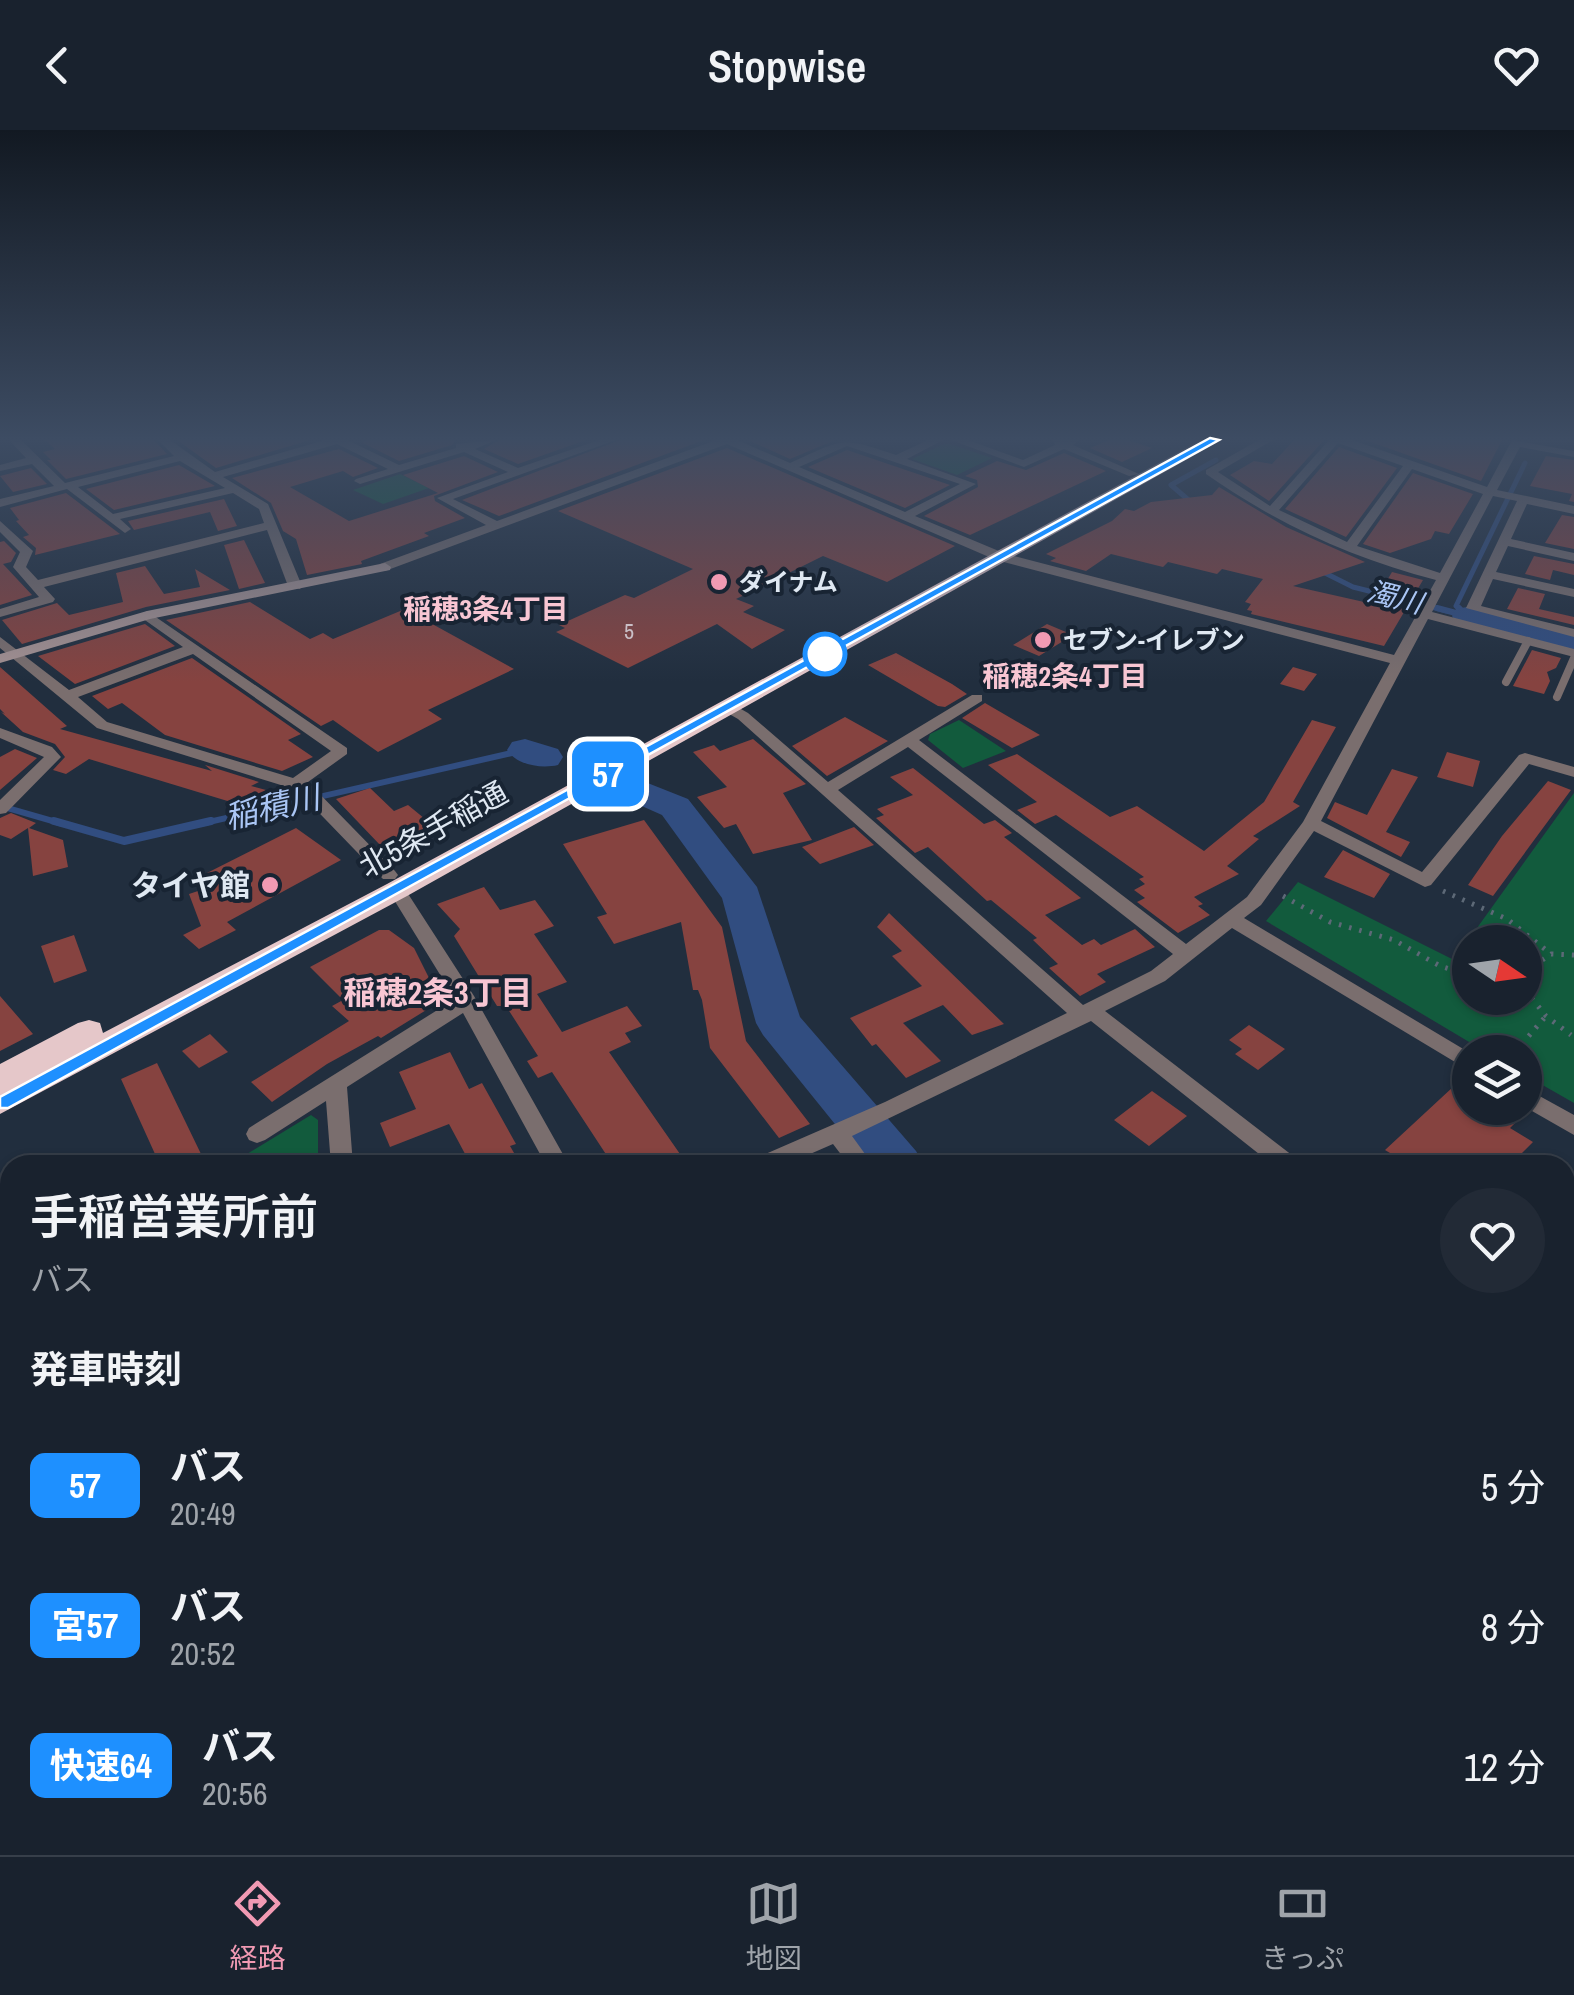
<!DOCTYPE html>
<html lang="ja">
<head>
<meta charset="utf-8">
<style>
	body { margin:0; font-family:"Archivo Narrow","Noto Sans JP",sans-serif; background:#222a36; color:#f1f3f6; height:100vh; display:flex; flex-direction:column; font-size:38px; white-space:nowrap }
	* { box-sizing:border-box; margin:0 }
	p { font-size:32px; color:#9fa4aa }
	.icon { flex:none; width:55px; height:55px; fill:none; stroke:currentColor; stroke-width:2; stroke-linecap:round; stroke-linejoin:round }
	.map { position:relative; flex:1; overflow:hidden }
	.details { position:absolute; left:0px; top:1025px; width:1575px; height:700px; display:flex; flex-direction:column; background:#19222e; border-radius:30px 30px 0 0; box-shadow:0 2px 8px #0004,0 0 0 2px #373f4a }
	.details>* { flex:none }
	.badge { padding:0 20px; border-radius:15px; font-size:35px; line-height:65px }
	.needle { width:65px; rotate:103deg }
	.controls { position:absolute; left:1452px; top:795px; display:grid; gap:20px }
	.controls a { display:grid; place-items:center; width:90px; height:90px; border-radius:50%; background:#19222e; box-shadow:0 2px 8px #0004,0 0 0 2px #373f4a; font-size:50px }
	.map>.badge { position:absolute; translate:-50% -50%; box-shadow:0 0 0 5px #fff }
	h2 { padding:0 30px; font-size:38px; line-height:90px }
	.round { display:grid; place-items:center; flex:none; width:105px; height:105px; border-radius:52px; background:#222a36 }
	.overview { display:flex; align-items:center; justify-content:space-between; height:170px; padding:0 30px }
	h1 { font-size:48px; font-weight:600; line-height:75px }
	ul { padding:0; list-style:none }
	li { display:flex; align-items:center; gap:30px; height:140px; padding:0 30px }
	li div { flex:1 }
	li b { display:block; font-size:38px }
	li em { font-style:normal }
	li .badge { min-width:110px; font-weight:700; text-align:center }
	header { display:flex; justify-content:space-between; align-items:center; height:130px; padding:0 30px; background:#19222e; font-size:45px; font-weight:600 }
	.menu { display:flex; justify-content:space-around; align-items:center; height:140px; border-top:2px solid #373f4a; background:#19222e; font-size:28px; color:#9fa4aa }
	.menu a { display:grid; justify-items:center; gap:5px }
	.menu .current { color:#f19ab3 }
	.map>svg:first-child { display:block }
</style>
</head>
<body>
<header><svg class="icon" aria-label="back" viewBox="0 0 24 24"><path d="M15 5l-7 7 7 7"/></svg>Stopwise<svg class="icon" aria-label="heart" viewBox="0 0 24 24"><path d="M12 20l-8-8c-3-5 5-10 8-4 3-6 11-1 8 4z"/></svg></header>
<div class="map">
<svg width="1574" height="1725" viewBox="0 0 1574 1725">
	<rect width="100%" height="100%" fill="#212e3e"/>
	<path fill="#125b3d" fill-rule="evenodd" d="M944,314H950L992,328L957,345L912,329Z
		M400,344L429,358L383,374L353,360Z
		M959,590L1006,621L963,638L928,610L930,604Z
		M1574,663V973L1525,945V922H1486L1266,791L1298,752L1454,830ZM1525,812V868H1470V812Z
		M311,985L318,990V1030L298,1035H242V1027Z"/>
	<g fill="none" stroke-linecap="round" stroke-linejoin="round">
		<path stroke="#314d80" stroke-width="5" d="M1192,373L1171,355L1216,330
			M1319,440L1353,457L1385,465
			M1404,470L1447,481
			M1461,481L1456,476L1525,333"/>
		<path stroke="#314d80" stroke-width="6" d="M1437,478L1467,486
			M1459,478L1465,484
			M0,676L63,694
			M200,694L525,620"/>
		<path stroke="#314d80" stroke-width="8" d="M54,691L124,711L211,691"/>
		<path fill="#314d80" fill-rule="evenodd" d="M1467,477L1574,503V523L1456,493L1452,486L1456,479Z
			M525,609L558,619L563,627L558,635C541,639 517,635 507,620L512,612Z
			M630,646L688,669L757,757L800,887L916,1021L924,1035H868L763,905L756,893L722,768L662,685L617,665L611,657L617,649Z
			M1414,1715H1495L1500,1725H1418Z"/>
	</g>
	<path fill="#864340" d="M45,310H154L167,324L66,349L47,330H51L43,322L55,319Z
		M177,310H310L216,338Z
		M367,310H455L452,315L399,331L361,312Z
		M499,310H586L518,334L484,319Z
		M620,310H704L499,386L462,370Z
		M748,310H835L790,329Z
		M1109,310H1128L1152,318L1122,332L1090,318Z
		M1294,310H1324L1269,371L1230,345L1254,331L1272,334Z
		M1365,310H1502L1481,351Z
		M1339,317L1397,338L1346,407L1285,379Z
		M727,318L955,416L887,452L823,426L736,469L754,476L743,482L785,500L752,519L717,494L628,538L556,502L565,498L559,495L625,465L634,468L693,439L558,381Z
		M339,319L378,338L353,347L343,341L290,357L349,391L438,363L403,345L464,326L498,342L434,366L435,371L465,388L424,403L429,406L361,431L362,434L307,445L296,409L283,401L271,373L232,348Z
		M847,320L950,355L905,378L808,337Z
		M1064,323L1106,341L970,405L924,386L978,357L977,350L965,346L997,331L1026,340Z
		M1546,326L1574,330V372L1569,371L1572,364L1530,356Z
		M179,335L215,356L114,380L86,359Z
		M31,338L47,354L13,362L0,346Z
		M1413,343L1473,364L1449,404L1435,401L1431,409L1390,423L1363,414Z
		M1219,357L1286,397L1365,432L1293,456L1373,474L1392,442L1423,450L1384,516L1251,484L1252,481L1247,480L1251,474L1245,472L1263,449L1222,439L1217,444L1168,432L1163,437L1111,424L1086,441L1050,431L1056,428L1046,424L1112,391L1125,379L1134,381L1151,372L1212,365Z
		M66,363L120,404L35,425L36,418L23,407L29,405L16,391L19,390L10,378Z
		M224,369L237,396L218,401L210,382L134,400L128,391Z
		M1562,385L1574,387V419L1545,413Z
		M244,410L265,453L239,459L224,415Z
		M4,411L16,423L11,432L3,434L32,465L0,475V412Z
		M1534,426L1574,434V445L1553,440L1550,450L1525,444Z
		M145,436L164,464L200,457L195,439L230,460L146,477L22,514L2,490L57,473L69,485L123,472L116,443Z
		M1518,458L1545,464L1539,479L1574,487V495L1507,479Z
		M250,472L310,509L323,503L333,509L405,479L514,539L428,580L442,589L378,622L333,590L321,596L166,490Z
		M145,494L175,516L75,554L38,526Z
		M1047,494L1073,505L1039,526L1013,515Z
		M1532,520L1561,528L1556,538L1547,542L1550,551L1544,564L1513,556Z
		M896,523L952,554L967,564L945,577L938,576L868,535Z
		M192,528L301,604L288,610L313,627L282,641L165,605L122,573L108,579L92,566Z
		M0,537L67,596L60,599L212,641L205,635L259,652L251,656L266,660L244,676L89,629L66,644L53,640L65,627L55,614L23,602L1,582L5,584L0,579Z
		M1293,537L1317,544L1304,561L1280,554Z
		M985,573L1040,605L1012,618L962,588Z
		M845,587L888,611L827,646L792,616Z
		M1312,590L1336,597L1293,672L1300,676L1253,706L1259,709L1227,736L1239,744L1194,767L1203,774L1198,776L1210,785L1178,803L1137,772L1145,768L1134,760L1145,754L1139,749L1144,747L1056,685L1035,694L1017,680L1037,672L988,635L1017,624L1110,687L1137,676L1204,721L1264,672Z
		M753,609L806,654L783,663L812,710L753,724L736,694L724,698L697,667L727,657L693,622L714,615L720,621Z
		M15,619L37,628L0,660V627Z
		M1447,622L1480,631L1473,657L1437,647Z
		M913,638L984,694L995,690L1012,703L1004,707L1081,768L1045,785L1082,815L1094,809L1101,815L1135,799L1155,817L1097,844L1106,852L1080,866L1049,838L1058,834L1033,810L1037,808L991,770L987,771L928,717L915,723L876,688L884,685L877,679L913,665L890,647Z
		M1392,639L1418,647L1386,702L1410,712L1401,727L1327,688L1335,672L1367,685Z
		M1548,651L1571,660L1493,766L1468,755L1502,706Z
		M370,658L394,681L408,675L436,698L399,717L381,716L336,669Z
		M11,683L36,693L29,698L63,710L68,737L33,746L28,698L11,709L0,705V688Z
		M644,690L722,797L746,911L810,994L779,1008L710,918L702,870L698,860H693L681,792L614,814L597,787L607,784L563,714Z
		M854,697L874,715L820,734L802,717Z
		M296,698L341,730L227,792L236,800L199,819L183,805L201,796L189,764L201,760V746Z
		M1343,720L1390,744L1374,768L1324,747Z
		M484,757L500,780L535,770L554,796L534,804L567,852L537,864L562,902L627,876L642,896L625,903L631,912L609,922L680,1024L673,1027L678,1035H613L552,942L538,948L527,931L538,926L506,876H497L454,806L460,799L437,774Z
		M889,783L1004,894L972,905L943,875L903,893L941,931L906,948L876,914L872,916L850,888L922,856L892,826L902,821L877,797Z
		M379,800H389L414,818L431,852L418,860L436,874L381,908L378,906L327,934L272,972L251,952L349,891L332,876L343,870L310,837Z
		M74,805L87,841L54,853L41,816Z
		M0,866L33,904L0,921Z
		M1249,895L1285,919L1258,940L1235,924L1242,919L1229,910Z
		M210,904L228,922L199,938L182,921Z
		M450,922L469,959L482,953L516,1014L510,1016L521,1035H471L449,994L390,1017L380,993L416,979L399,942Z
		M157,933L201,1024L178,1035H160L121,949Z
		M1467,944L1470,978H1506L1521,987L1510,998L1533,1012L1510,1035H1377L1390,1023L1385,1020Z
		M1152,961L1187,986L1149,1016L1114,990Z"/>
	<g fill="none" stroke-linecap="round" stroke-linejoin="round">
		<path stroke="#5d6977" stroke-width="5" stroke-dasharray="2.5 8" stroke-linecap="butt" d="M1443,761L1507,789L1551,824
			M1283,766L1330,792L1394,810L1440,836L1470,845
			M1525,842L1551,824L1574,825
			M1525,860L1546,886L1571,905
			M1515,922L1546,886"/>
		<path stroke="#7a6e6e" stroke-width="8" d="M1506,552L1528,511
			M1557,567L1574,528"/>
		<path fill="#7a6e6e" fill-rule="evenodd" d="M9,310H21L65,353L174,326L158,310H170L215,342L325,310H347L399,335L456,318V314L496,310L475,319L518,338L599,310H616L453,369L497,391L716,310H737L790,333C844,309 839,306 896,325L928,310H943L907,329L976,354L915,386L1006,424L1394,525L1436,450C1352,428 1277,394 1206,344V340L1259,310H1273L1218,342L1270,376L1329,310H1352L1487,357L1512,310L1574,321V327L1520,317L1497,360L1574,376V384L1527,374L1511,409L1574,423V431L1508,416L1496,442L1574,459V467L1493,449L1481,476L1574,499V507L1466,478L1517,371L1493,366L1432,482L1574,519V527L1428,489L1321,691L1422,742L1519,625L1525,623L1574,637V647L1529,634L1431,755L1425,757L1314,701L1261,775L1244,788L1470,923V941L1232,798L1165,851L1105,881L1297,1029L1300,1035H1273L1091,891L852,1006L873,1035H849L833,1014L785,1035H751L754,1029L885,972L1067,883L738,589L724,581V575H734L748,583L828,652L972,565H982V571L919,610L1186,814L1247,767L1303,692L1390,533L996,430L727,314L385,441L379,437L380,434L486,395L437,368L508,342L464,322L360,354L354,351L356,349L388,339L337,314L223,347L268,374L302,456L300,459L288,456L267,400L44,457L55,469L53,472L0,487V479L39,467L13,437L20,422L0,402V391L33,421L26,437L38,450L264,393L259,379L233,363L120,389L131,399L125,403L67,359L0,377V369L54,356L32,334L0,341V335L26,328ZM1338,313L1403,336L1347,412L1279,380ZM847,316L960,354L905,382L799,337ZM180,331L225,358L113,384L78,357ZM1412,339L1483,364L1440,443L1357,416ZM908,617L1173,824L1151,841L1083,875L838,660Z
			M951,310H968L1023,330L1055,315L1053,310H1079L1073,315L1139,344L1129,346L1064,319L1024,337Z
			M147,481L347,618V624L308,652L395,741L398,745L395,749H383L297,660L97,598L0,518V507L69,560L183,517L142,488L140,485ZM193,524L331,621L293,648L107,592L78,567Z
			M0,598L52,617L61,627L6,683L0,684V670L44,627L0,608Z
			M397,754L403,756L474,866L569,1035H546L463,883L347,957L353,1035H331L326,971L265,1010L257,1013L249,1010L246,1004L249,998L455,869L388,760Z
			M1525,958L1574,985V1005L1525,977Z
			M1565,1221L1574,1225V1251L1565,1248Z
			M10,1261V1287L0,1290V1264Z
			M133,1715H181L177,1725H129Z
			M677,1715H723L719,1725H673Z
			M1140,1715H1176L1180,1725H1144Z
			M1399,1715H1437L1441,1725H1403Z"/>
		<path fill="#a59293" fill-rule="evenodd" d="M385,433L391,437L390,440L150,489L0,533V524L147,481Z"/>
		<path fill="#e5c7c9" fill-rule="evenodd" d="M1201,310H1222L407,766L0,984V934L78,893L89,890L100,893L103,903L387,754Z"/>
	</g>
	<linearGradient id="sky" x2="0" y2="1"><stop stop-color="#121922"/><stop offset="0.56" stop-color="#3d4c63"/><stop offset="1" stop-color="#3d4c63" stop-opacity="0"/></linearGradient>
	<rect width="1574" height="552" fill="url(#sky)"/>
	<path fill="#1e90ff" stroke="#fff" stroke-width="2.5" d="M1210,308L1219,310L8,978H0V967L457,720Z"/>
	<g fill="#f19ab3" stroke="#182433" stroke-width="4">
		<circle cx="719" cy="452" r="10"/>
		<circle cx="1043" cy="510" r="10"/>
		<circle cx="270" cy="755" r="10"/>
	</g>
	<circle fill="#fff" stroke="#1e90ff" stroke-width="5" cx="825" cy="524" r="20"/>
	<g text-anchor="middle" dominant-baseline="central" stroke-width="8" stroke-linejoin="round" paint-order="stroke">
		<g font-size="22" fill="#c9bfc6">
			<text x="629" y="501">5</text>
		</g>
		<g font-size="25" font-weight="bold" fill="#dfe8f2" stroke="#182433" text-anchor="start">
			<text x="739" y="452">ダイナム</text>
			<text x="1063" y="510">セブン-イレブン</text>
		</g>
		<g font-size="28" font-style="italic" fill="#aac6f5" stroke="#182433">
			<text transform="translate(1395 467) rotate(14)">濁川</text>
		</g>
		<g font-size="28" font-weight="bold" fill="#f8c6d3" stroke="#182433">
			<text x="486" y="479">稲穂3条4丁目</text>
			<text x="1065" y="546">稲穂2条4丁目</text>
		</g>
		<g font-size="30" fill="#dfe8f2" stroke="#182433">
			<text transform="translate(433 699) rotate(-29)">北5条手稲通</text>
		</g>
		<g font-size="30" font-weight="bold" fill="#dfe8f2" stroke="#182433" text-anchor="end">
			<text x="250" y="755">タイヤ館</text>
		</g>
		<g font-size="32" font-style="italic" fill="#aac6f5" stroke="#182433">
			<text transform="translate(272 677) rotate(-13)">稲積川</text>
		</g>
		<g font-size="32" font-weight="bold" fill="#f8c6d3" stroke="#182433">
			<text x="438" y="862">稲穂2条3丁目</text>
		</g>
	</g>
</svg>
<div class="controls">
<a><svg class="needle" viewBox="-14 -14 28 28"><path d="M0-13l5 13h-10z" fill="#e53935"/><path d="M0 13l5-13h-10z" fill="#9fa4aa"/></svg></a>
<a><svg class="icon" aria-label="layers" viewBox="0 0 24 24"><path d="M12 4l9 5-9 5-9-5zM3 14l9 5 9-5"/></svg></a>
</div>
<b class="badge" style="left:608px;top:644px;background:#1e90ff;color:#fff">57</b>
<section class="details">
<div class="overview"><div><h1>手稲営業所前</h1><p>バス</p></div><a class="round"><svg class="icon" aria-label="heart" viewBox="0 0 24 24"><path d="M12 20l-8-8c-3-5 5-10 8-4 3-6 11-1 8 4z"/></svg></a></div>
<h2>発車時刻</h2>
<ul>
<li><span class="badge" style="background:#1e90ff;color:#fff">57</span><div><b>バス</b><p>20:49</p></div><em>5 分</em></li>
<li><span class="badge" style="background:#1e90ff;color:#fff">宮57</span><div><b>バス</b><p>20:52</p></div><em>8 分</em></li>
<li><span class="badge" style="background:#1e90ff;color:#fff">快速64</span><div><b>バス</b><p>20:56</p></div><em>12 分</em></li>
</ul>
</section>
</div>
<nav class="menu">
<a class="current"><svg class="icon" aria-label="directions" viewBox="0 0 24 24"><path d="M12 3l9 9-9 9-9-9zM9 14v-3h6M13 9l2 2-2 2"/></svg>経路</a>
<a><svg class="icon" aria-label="map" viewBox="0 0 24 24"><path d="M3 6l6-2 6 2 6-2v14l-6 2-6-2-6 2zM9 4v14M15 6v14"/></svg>地図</a>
<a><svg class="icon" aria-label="tickets" viewBox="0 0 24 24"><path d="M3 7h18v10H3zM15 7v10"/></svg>きっぷ</a>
</nav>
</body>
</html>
